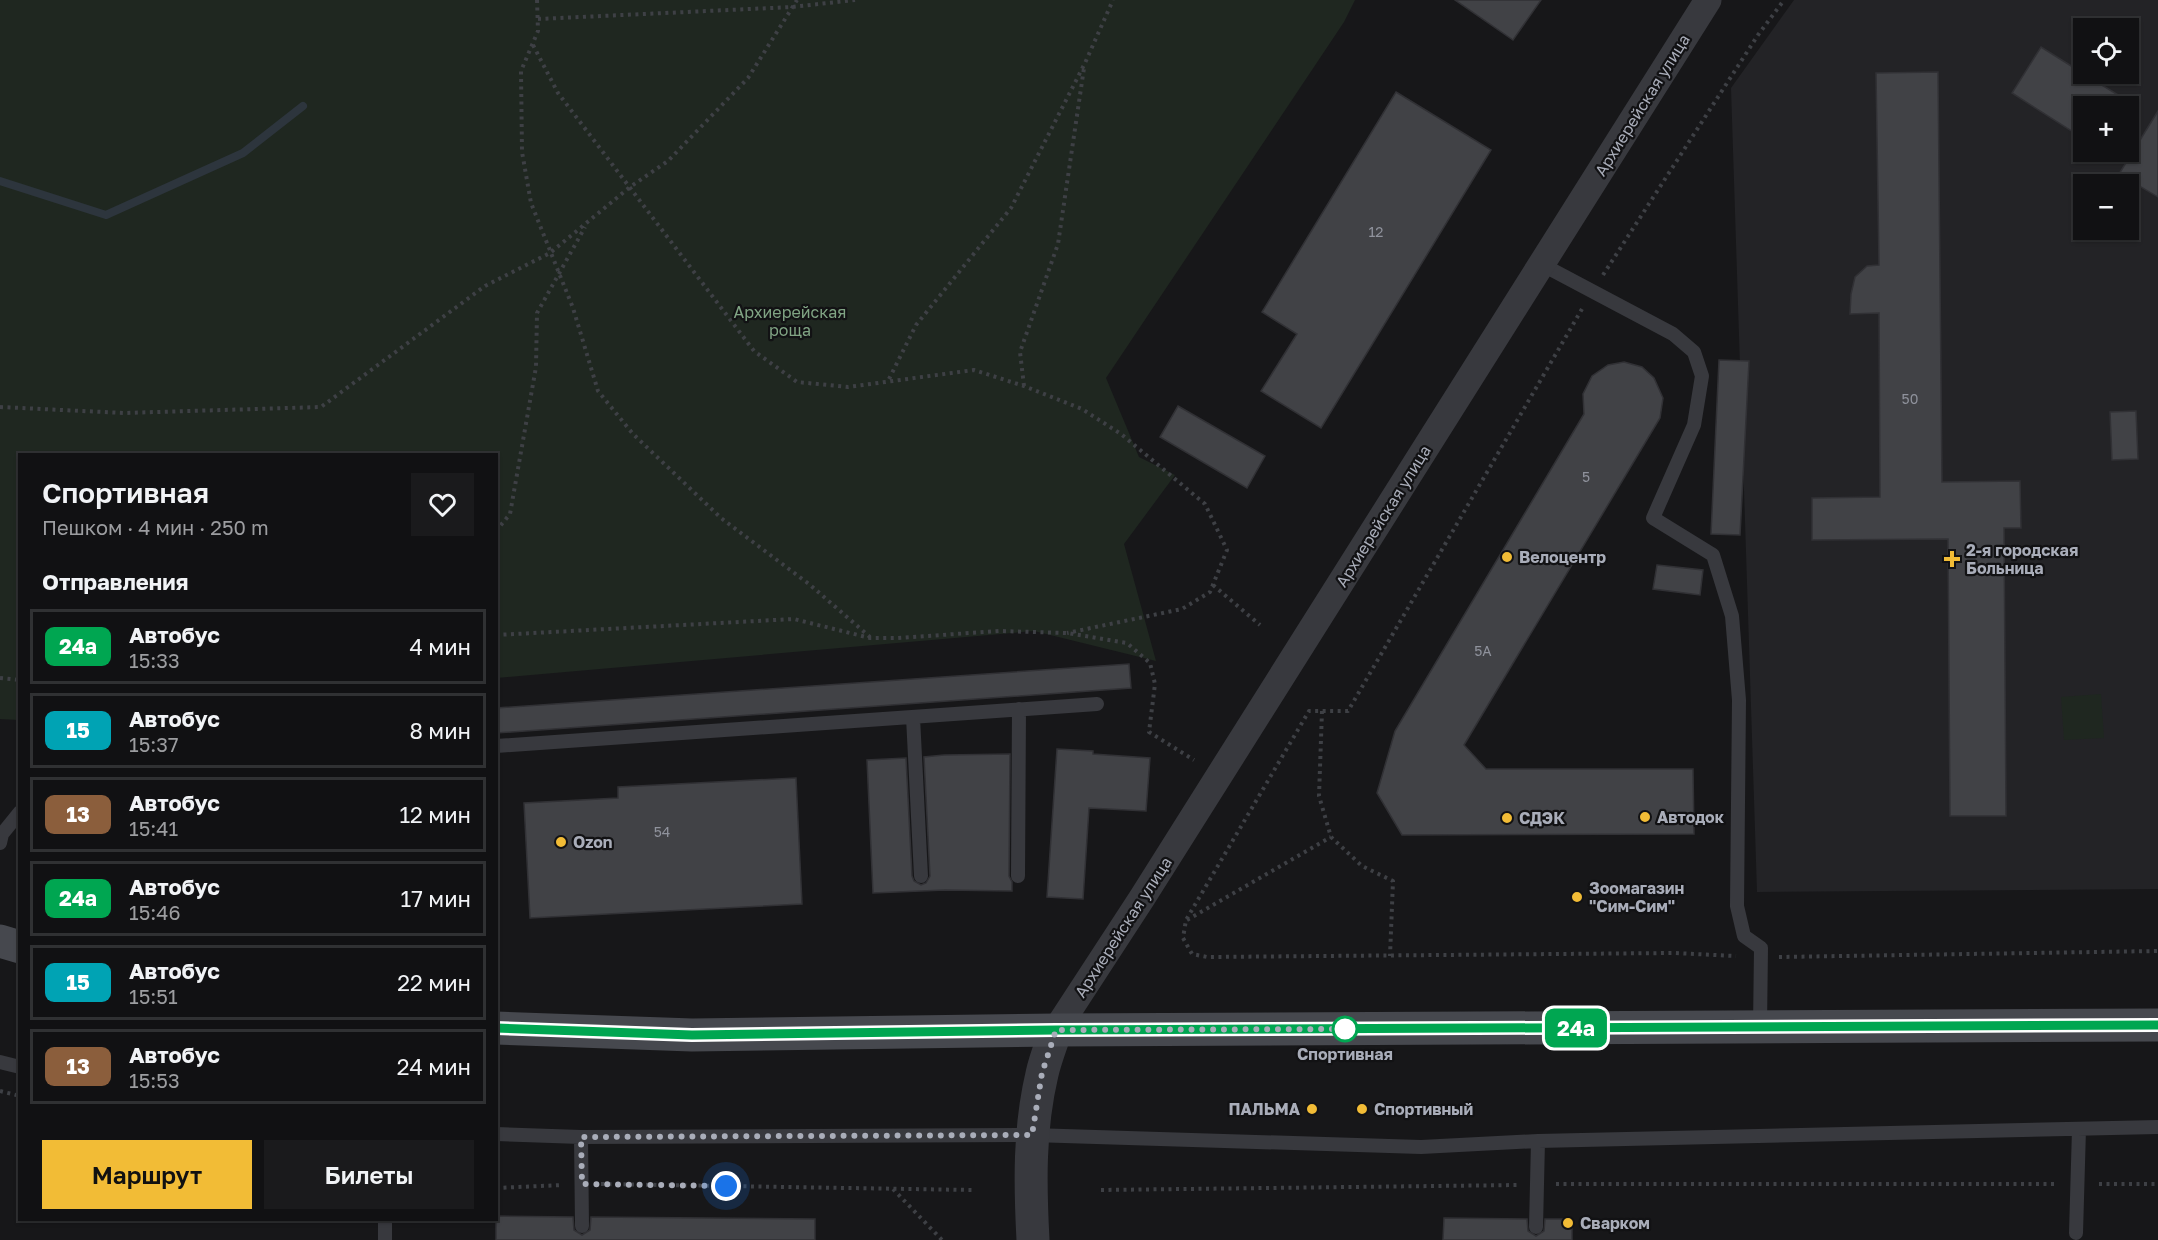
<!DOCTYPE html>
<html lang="ru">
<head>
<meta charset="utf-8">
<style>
	body { margin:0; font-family:"Golos Text",sans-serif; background:#1a1a1c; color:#f1f3f6; height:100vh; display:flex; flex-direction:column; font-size:22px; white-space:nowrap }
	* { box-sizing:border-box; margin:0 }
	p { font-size:20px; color:#9c9da0 }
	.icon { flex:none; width:33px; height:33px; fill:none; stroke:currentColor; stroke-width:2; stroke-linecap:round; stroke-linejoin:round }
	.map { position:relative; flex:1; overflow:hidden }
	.side { position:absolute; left:18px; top:453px; width:480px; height:768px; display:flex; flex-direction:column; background:#111113; border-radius:0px; box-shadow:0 2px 4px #0004,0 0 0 2px #303133 }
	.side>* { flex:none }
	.badge { padding:0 12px; border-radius:9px; font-size:21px; line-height:39px }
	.buttons { position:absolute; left:2073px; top:18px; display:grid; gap:12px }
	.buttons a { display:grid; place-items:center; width:66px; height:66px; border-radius:0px; background:#111113; box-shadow:0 2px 4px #0004,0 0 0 2px #303133; font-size:30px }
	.you { position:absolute; width:30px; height:30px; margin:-15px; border:4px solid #fff; border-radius:50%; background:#1a73e8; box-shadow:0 0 0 9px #1a73e833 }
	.map>.badge { position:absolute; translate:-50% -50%; box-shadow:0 0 0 3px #fff }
	h2 { padding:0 24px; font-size:22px; line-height:54px }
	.round { display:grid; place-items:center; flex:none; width:63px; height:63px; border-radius:0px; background:#1a1a1c }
	.headline { display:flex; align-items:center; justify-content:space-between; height:102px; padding:0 24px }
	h1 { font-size:28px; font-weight:600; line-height:45px }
	.primary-button { display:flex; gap:12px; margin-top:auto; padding:12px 24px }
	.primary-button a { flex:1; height:69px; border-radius:0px; background:#f2bc36; color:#111; font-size:24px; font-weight:600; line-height:69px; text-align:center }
	.primary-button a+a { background:#1a1a1c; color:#f1f3f6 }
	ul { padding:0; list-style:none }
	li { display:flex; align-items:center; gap:18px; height:75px; margin:0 12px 9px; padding:0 12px; border:3px solid #303133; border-radius:0px }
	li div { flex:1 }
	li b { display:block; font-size:22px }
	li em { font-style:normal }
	li .badge { min-width:66px; font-weight:700; text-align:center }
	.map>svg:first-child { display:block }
</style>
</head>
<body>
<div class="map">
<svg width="2158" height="1240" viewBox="0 0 2158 1240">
	<rect width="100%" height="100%" fill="#171719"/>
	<path fill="#232326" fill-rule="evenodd" d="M1794,0H2158V889L1757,892L1731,88ZM2084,28H2128V74H2084ZM2084,106H2128V152H2084ZM2084,184H2128V230H2084Z"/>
	<path fill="#1f2720" d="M0,0H1355L1344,22L1106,378L1139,457L1175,475L1124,544L1156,661L1034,631L497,678L496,454H20L19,720L0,719Z
		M2101,694L2104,738L2064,740L2061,697Z"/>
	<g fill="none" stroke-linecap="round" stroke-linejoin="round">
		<path stroke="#2d353d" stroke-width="8" d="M0,181L106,215L243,153L303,106"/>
	</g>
	<path fill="#414246" stroke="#313135" stroke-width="1.5" d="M1455,0H1541L1513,40Z
		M2041,47L2084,74L2136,106H2084V139L2012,93Z
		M1938,72L1942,482L2020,481L2021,528H2004L2006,816H1950L1948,539L1812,540V498L1880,497L1879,313L1850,314L1851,294L1855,277L1867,266L1879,265L1876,73Z
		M1396,92L1491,150L1321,428L1261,391L1297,334L1262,312Z
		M2158,111V197L2119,174Z
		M1719,360L1749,361L1740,535L1711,534Z
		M1624,362L1642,367L1654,378L1663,398L1660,418L1464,745L1486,769H1693L1694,834L1402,835L1377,793L1395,731L1584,414L1583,394L1592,376L1608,365Z
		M1178,406L1265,456L1247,488L1160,437Z
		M2136,411L2138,459L2112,460L2110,412Z
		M1657,565L1703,570L1700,595L1653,589Z
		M1129,664L1131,688L496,733V708Z
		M1057,749L1093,751V754L1150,758L1146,811L1089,808L1083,899L1047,897Z
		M1010,754L1009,876L1012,882V891L945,890L873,893L867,760L906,758L912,876L914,881L921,885L926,883L930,876L924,757L944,755Z
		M796,778L802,904L530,918L524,803L618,798V787Z
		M496,1216L573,1217L574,1230L582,1235L590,1230L591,1217L815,1219V1240H496Z
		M1444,1218L1527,1219L1528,1231L1536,1236L1544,1231L1545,1219H1572V1240H1443Z"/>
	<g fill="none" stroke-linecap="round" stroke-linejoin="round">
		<path stroke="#3e4045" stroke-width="4" stroke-dasharray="3 4.5" stroke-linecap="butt" d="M537,0L538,31L521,71L522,152L531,203L573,308L598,391L633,434L721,518L809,584L870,637
			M538,19L792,7L855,0
			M533,45L558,93L754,351L797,382L848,387L974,370L1024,386L1082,409L1121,434L1205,504L1227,550L1210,592L1182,609L1067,633
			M1603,275L1758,35L1784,0
			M1582,309L1348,711H1309L1186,920L1183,938L1192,954L1207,957L1674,953L1736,956
			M889,379L916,325L1011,208L1085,63L1113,0
			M1024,386L1020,352L1058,244L1084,68
			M0,407L124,413L321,407L485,286L550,253L630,187L668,161L748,78L797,0
			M496,531L510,514L536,367L537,313L585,227
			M1213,585L1260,625
			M496,635L794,619L870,638H898L999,631L1067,633L1127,643L1150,663L1155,684L1149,732L1194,760
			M0,678L20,680
			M1322,711L1319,796L1331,837L1362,866L1393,881L1390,956
			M1187,920L1331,837
			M1779,957L2158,951
			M0,1091L20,1096
			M601,1184L972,1190
			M1556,1184H2058
			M2099,1184H2158
			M496,1188L563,1185
			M893,1189L942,1240
			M1101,1190L1518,1185"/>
		<path stroke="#38393e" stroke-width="14" d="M1541,264L1673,334L1694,352L1702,376L1694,425L1653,518L1713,555L1732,616L1739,700L1737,906L1744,936L1761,948L1760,1027
			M913,717L921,876
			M496,746L1097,704
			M0,843L2,834L20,812
			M1018,876L1019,709
			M0,1062L20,1067
			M496,1134L581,1137L1032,1135L1421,1147L1538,1141L2158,1127
			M581,1137L582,1226
			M385,1220V1240
			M1536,1227L1538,1141
			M2076,1233L2079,1129"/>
		<path stroke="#38393e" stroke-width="27" d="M1056,1030L1142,898L1708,0"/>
		<path stroke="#38393e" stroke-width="33" d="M1033,1240C1030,1184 1029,1129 1042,1074C1045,1060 1051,1045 1056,1030"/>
		<path stroke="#46484e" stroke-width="33" d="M0,941L20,947
			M496,1028L692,1035L1056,1030L2158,1025"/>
	</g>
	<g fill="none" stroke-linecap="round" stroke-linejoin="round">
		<g stroke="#fff" stroke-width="14">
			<path id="line" d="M496,1028L692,1035L1056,1030L2158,1025"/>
		</g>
		<use href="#line" stroke="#00a651" stroke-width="9"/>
		<path stroke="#a9adb9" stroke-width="6" stroke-dasharray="0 10.8" d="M726,1186L582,1184L581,1137L1032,1135L1042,1073L1056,1030L1356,1029H1345"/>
	</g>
	<g fill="#f2bc36" stroke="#121214" stroke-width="2">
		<circle cx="1507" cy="557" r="6"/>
		<path d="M1949 550h6v6h6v6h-6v6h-6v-6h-6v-6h6z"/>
		<circle cx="1645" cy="817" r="6"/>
		<circle cx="1507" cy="818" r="6"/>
		<circle cx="561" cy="842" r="6"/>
		<circle cx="1577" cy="897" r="6"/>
		<circle cx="1312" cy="1109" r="6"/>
		<circle cx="1362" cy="1109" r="6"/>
		<circle cx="1568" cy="1223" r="6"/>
	</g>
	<circle fill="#fff" stroke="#00a651" stroke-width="3" cx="1345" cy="1029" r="12"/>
	<g text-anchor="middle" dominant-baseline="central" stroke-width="4.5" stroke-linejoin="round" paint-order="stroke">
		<g font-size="14" fill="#8f929c">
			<text x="1376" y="231">12</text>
			<text x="1910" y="398">50</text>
			<text x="1586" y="476">5</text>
			<text x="1483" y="650">5А</text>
			<text x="662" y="831">54</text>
		</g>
		<g font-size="16" fill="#a9adb9" stroke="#121214">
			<text transform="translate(1642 105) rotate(-58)">Архиерейская улица</text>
			<text transform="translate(1383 516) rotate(-58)">Архиерейская улица</text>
			<text transform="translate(1123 927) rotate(-57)">Архиерейская улица</text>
		</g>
		<g font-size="16" fill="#80a484" stroke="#121214">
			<text x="790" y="312">Архиерейская<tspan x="790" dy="18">роща</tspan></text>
		</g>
		<g font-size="16" font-weight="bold" fill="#a9adb9" stroke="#121214" text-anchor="start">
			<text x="1966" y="550">2-я городская<tspan x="1966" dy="18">Больница</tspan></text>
			<text x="1519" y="557">Велоцентр</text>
			<text x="1657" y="817">Автодок</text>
			<text x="1519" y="818">СДЭК</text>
			<text x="573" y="842">Ozon</text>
			<text x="1589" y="888">Зоомагазин<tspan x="1589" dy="18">"Сим-Сим"</tspan></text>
			<text x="1300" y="1109" text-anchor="end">ПАЛЬМА</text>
			<text x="1374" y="1109">Спортивный</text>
			<text x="1580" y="1223">Сварком</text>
		</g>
		<g font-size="16" font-weight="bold" fill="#a9adb9" stroke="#121214">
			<text x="1345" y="1054">Спортивная</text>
		</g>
	</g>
</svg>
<div class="buttons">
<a><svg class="icon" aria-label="locate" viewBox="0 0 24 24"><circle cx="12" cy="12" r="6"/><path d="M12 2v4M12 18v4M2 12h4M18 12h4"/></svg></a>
<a>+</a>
<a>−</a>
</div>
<div class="you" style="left:726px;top:1186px"></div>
<b class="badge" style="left:1576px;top:1028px;background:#00a651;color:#fff">24a</b>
<section class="side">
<div class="headline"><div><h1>Спортивная</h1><p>Пешком · 4 мин · 250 m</p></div><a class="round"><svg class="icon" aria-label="heart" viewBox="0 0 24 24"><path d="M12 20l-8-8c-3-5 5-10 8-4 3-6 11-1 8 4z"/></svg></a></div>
<h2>Отправления</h2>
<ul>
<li><span class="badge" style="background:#00a651;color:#fff">24a</span><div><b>Автобус</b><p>15:33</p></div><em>4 мин</em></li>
<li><span class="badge" style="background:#00a3b4;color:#fff">15</span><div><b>Автобус</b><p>15:37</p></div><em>8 мин</em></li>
<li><span class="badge" style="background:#8b5e3c;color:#fff">13</span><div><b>Автобус</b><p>15:41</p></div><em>12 мин</em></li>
<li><span class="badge" style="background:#00a651;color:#fff">24a</span><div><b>Автобус</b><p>15:46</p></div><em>17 мин</em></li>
<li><span class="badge" style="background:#00a3b4;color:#fff">15</span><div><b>Автобус</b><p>15:51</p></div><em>22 мин</em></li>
<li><span class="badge" style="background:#8b5e3c;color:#fff">13</span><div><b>Автобус</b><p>15:53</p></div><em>24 мин</em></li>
</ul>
<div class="primary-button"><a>Маршрут</a><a>Билеты</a></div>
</section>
</div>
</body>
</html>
